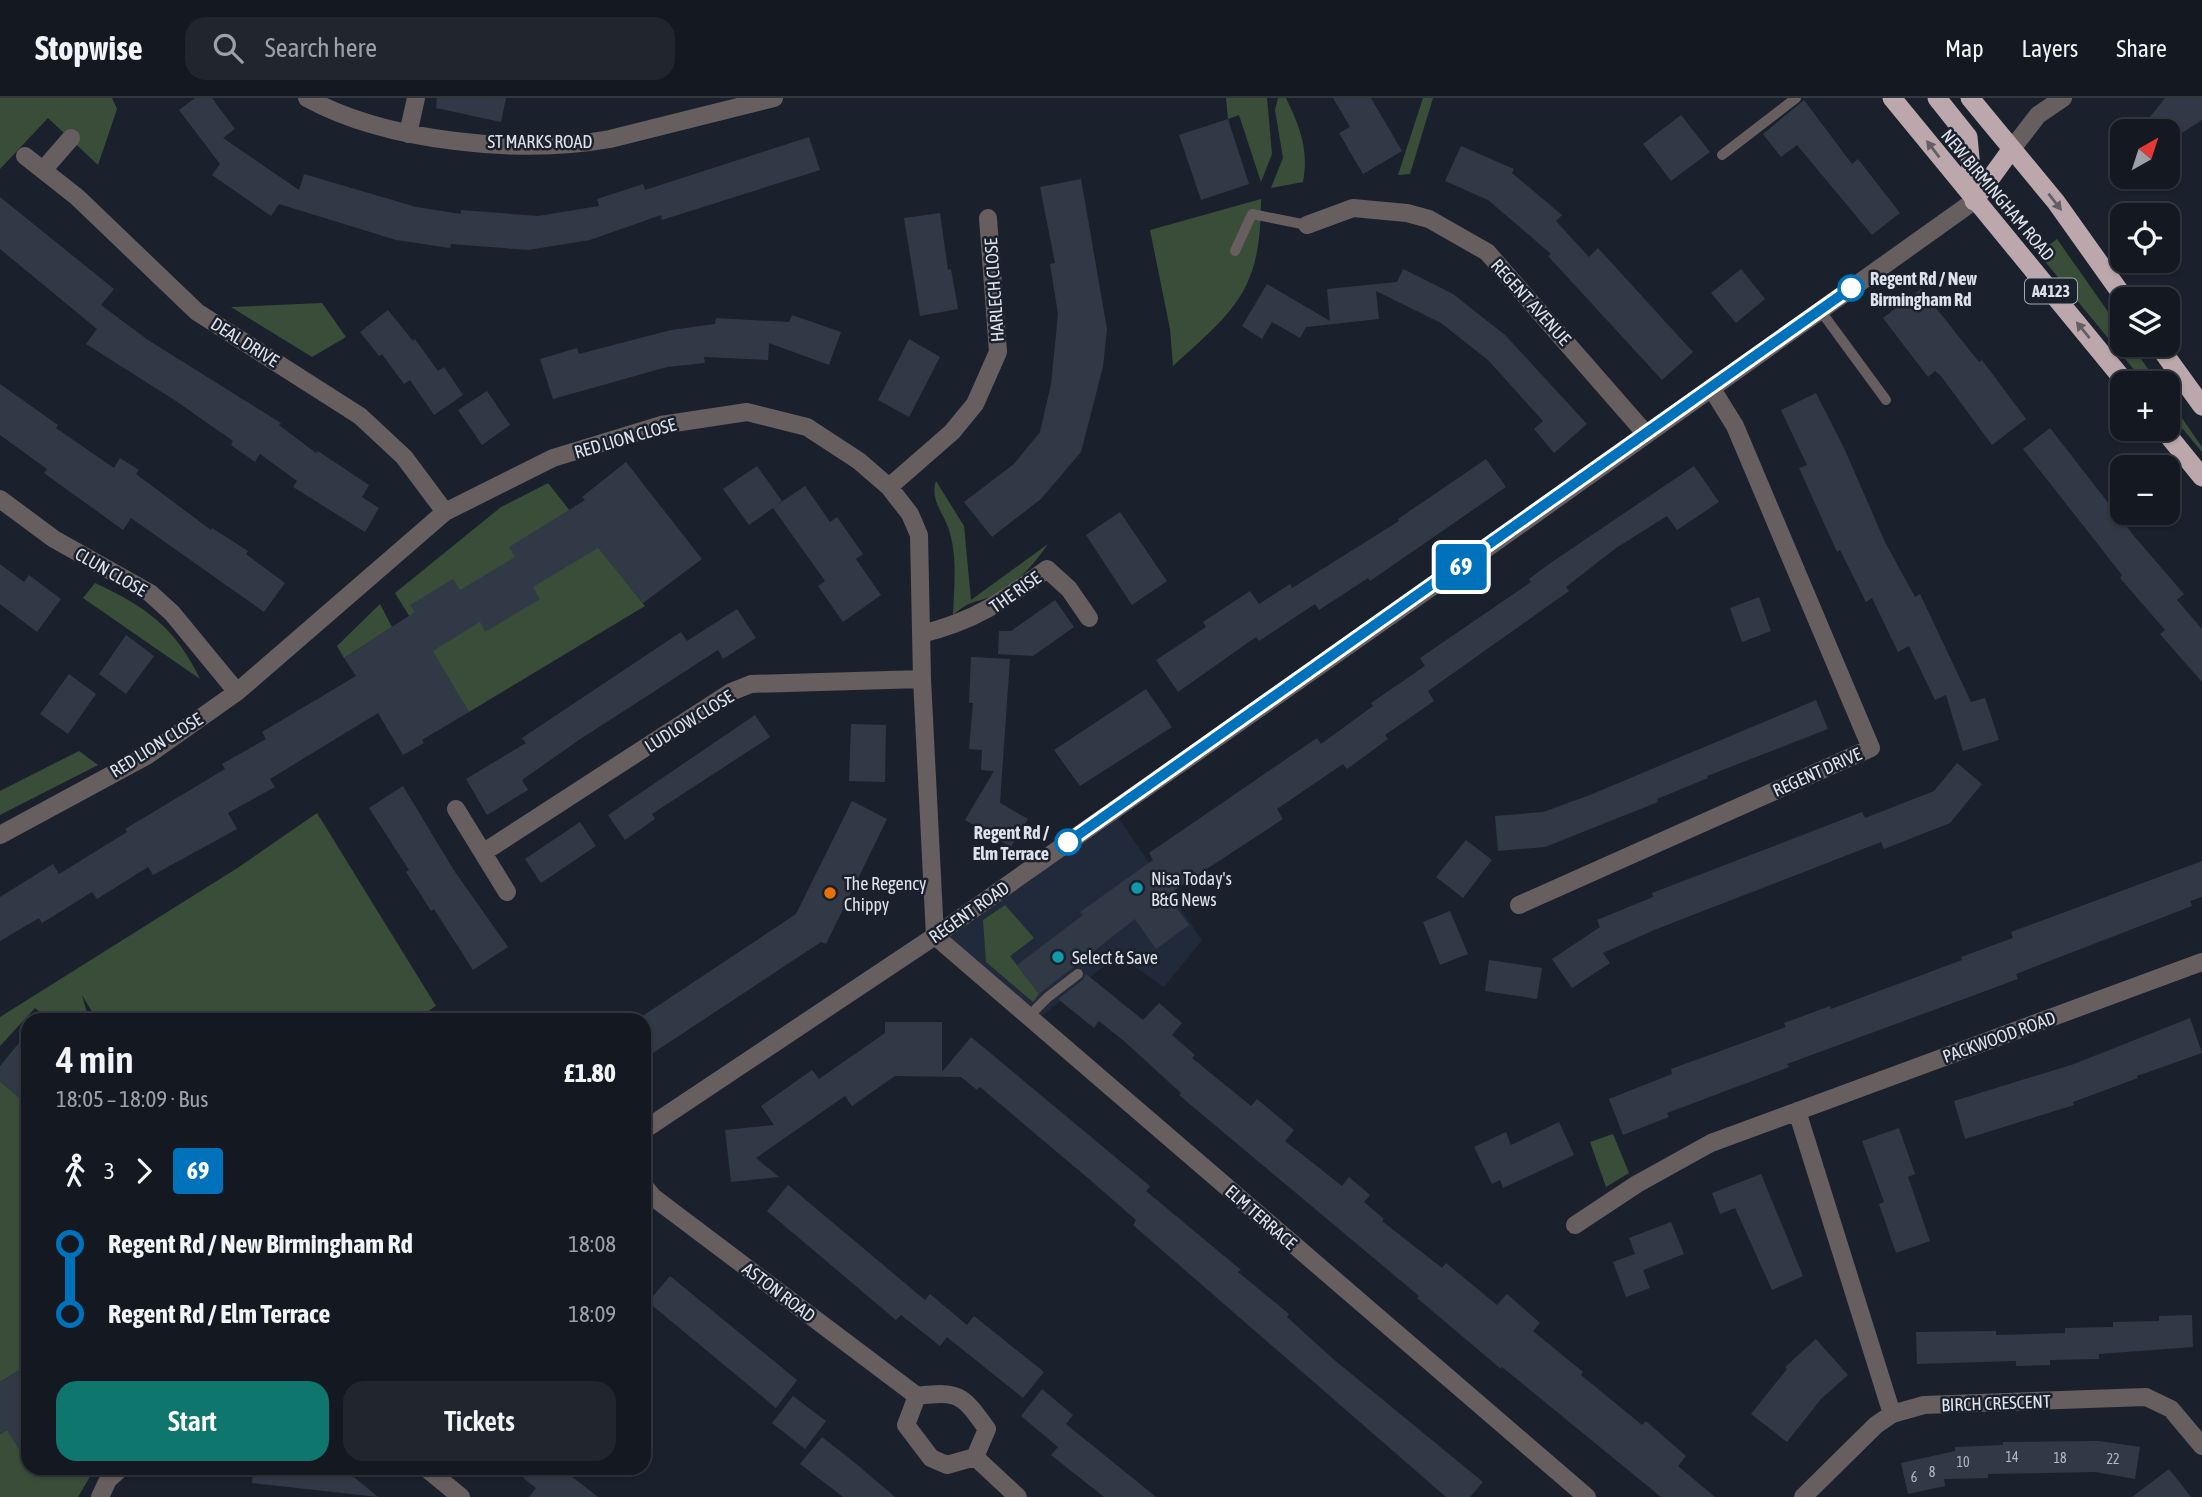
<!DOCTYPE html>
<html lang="en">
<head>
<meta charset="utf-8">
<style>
	body { margin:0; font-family:"Asap Condensed",sans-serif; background:#21262e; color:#f1f3f6; height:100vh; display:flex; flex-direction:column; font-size:26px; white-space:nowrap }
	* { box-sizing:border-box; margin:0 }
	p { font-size:23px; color:#9da0a5 }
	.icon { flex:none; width:38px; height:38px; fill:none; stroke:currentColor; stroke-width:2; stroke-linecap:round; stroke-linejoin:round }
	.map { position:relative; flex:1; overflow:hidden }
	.drawer { position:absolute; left:21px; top:915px; width:630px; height:462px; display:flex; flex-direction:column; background:#141921; border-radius:21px; box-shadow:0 2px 5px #0004,0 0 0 2px #33383f }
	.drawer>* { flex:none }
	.badge { padding:0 14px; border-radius:5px; font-size:24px; line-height:46px }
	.needle { width:46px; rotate:39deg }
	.tools { position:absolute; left:2110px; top:21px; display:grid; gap:14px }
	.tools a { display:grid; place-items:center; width:70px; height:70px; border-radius:14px; background:#141921; box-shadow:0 2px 5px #0004,0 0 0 2px #33383f; font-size:35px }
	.map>.badge { position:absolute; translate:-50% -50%; box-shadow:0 0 0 4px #fff }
	.legs { display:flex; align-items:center; gap:10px; height:77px; padding:0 35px; font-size:23px }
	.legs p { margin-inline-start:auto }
	.summary { display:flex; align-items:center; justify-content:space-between; height:119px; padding:0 35px }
	h1 { font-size:38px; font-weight:600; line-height:52px }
	.cta { display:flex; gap:14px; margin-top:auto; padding:14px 35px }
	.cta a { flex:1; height:80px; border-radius:21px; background:#0f766e; color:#fff; font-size:28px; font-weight:600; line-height:80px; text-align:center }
	.cta a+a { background:#21262e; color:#f1f3f6 }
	ul { padding:0 35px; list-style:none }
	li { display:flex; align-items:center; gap:24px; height:70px; font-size:26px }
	li i { display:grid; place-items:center; width:10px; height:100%; margin:0 9px; background:currentColor }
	li i::after { content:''; width:18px; height:18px; margin:-9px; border:5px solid; border-radius:50%; background:#141921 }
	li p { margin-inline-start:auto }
	li:first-child i { background:linear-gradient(#0000 50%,currentColor 0) }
	li:last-child i { background:linear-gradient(currentColor 50%,#0000 0) }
	header { display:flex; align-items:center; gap:42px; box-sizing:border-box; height:98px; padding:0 35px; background:#141921; border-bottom:2px solid #33383f }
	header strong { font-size:33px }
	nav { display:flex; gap:38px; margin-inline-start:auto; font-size:24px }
	.search { width:490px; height:63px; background:#21262e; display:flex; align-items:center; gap:18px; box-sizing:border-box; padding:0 24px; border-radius:21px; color:#9da0a5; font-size:26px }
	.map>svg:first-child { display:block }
</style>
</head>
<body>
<header>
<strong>Stopwise</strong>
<div class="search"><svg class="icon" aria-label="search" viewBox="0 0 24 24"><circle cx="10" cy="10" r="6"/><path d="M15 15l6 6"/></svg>Search here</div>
<nav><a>Map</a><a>Layers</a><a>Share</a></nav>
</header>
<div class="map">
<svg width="2202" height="1399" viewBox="0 0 2202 1399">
	<rect width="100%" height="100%" fill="#1a212c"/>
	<path fill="#212a3b" d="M1113,712L1202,842L1164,889L1118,857L1034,924L935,838Z"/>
	<path fill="#3a4d39" d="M0,0H112L117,11L98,67L48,20L0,71Z
		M1226,0H1267L1272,56L1261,84L1239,17L1228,21Z
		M1278,0H1286C1300,29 1309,52 1303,84L1271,90L1283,60L1275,12Z
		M1423,0H1433L1410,76L1398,77Z
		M1261,101C1261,192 1237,210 1173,268L1170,231L1150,132Z
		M2057,141L2123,235V247H2131L2158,285H2145L2038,155Z
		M322,205L346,239L312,259L231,209Z
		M2168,300L2202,349V354L2168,313Z
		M936,383L964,428L971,502L1048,446C1033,468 1013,490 987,500C969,506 969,504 953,517C954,488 958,457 948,429C942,413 930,401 936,383Z
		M548,385L645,508L469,614L395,495L501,409Z
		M95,485C145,508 176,530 200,581L83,500Z
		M380,506L392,529L344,560L337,548Z
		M79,653L98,667L0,717V693Z
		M317,715L436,908L414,922H97L82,897L89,922H50L35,910L0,948V919L239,769Z
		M1005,807L1034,840L1010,858L1039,896L1033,904L986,864L983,822Z
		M0,983L28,1007V1267L0,1284Z
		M1613,1036L1629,1075L1606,1089L1590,1044Z
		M7,1332L28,1349V1370H95L78,1399H0V1336Z"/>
	<path fill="#323946" d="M195,0H212L235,31L223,40L299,92L304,76L416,109L461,116V112L538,118L599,108L597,101L643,86L645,92L809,39L820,72L662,122L661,117L590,142L528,152L451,146L450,150L396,142L279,106L271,118L212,77L220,66L179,12Z
		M437,0H506L501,24L436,10Z
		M1333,0H1371L1402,53L1363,76L1339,35L1350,29Z
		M2165,0H2202V22L2168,44V33H2139Z
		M1804,2L1852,66L1858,61L1900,115L1872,137L1797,47L1781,59L1763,36Z
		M1681,17L1710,54L1671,83L1643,46Z
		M1228,21L1249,86L1201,102L1179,37Z
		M1461,48L1514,71L1512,75L1562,117L1556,123L1589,159L1598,150L1693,254L1662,282L1548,158L1551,156L1488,102L1445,83Z
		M1081,81L1107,231L1103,269L1081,354L1041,401L992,439L964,404L1014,366L1040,334L1051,286L1058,216L1050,166L1055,165L1040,89Z
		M0,99L114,191L101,207L148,242L281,325L279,327L316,355L318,353L369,387L362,399L379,410L365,434L293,389L297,383L260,356L255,364L231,347L233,343L176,303L86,246L97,231L0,151Z
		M940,115L948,172L951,171L958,211L920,218L904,120Z
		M1403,171L1453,196L1505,237L1587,326L1554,355L1534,331L1543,323L1488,262L1441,225L1376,193L1379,221L1306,229L1300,240L1272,224L1262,241L1242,228L1267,186L1330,223L1327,191L1397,184Z
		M1741,171L1765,201L1736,225L1711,195Z
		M1921,191L1979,264L1982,262L2026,321L1992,347L1941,278L1935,273L1928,279L1883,220Z
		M388,212L413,243L415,241L438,273L444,269L463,297L434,317L410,282L404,286L382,256L379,258L360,234Z
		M792,217L841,234L829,267L769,245L768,262L704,259L705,265L667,269L553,301L540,261L577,250L579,256L671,232L715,226L716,220L789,224Z
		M909,241L940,259L909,319L878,302Z
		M0,286L58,327L56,330L114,370L120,360L139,372L136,376L211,432L212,430L248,453L246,456L285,485L264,514L131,420L123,432L44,375L47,371L0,337Z
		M487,293L510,327L482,347L458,312Z
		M1816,295L1844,350L1885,444L1915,499L1920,496L1971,604L1985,600L1999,642L1963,653L1946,597L1935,602L1909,548L1898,554L1872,500L1866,504L1840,452L1837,454L1799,370L1807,367L1781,312Z
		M2050,330L2134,438L2184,496L2177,502L2202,531V584L2160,536L2165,532L2120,480L2122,477L2023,351Z
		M1486,361L1506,389L1370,483L1368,480L1319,512L1315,506L1259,543L1256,539L1178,594L1156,562L1206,529L1203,524L1250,493L1259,506L1290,486L1292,490L1399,423L1398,421Z
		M626,364L702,461L643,505L598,450L533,489L540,501L485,534L480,524L433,553L469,614L422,642L424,645L403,657L378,615L270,681L275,689L228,715L237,731L153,777L148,769L97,801L92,794L42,825L39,820L0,843V799L53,766L59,776L127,734L125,731L225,671L222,666L266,641L262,634L356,578L344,560L415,514L410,507L453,481L460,492L515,459L509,449L585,402L582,399Z
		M757,368L782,403L774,409L805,388L830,424L837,419L863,456L856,461L881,497L843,524L818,488L825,483L773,410L749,427L723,391Z
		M1694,368L1719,404L1677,432L1667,418L1616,450L1566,489L1569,493L1428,593L1434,603L1385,637L1388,641L1347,671L1343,666L1277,711L1283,721L1167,797L1189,827L1156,851L1135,821L1039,896L1017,867L1083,817L1080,814L1153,762L1149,755L1317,640L1321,646L1373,608L1371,605L1425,568L1420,560L1531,484L1529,481L1549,466Z
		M1120,414L1167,483L1132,507L1086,437Z
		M0,466L24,484L29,477L61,501L37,534L0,506Z
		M1759,499L1771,533L1742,544L1730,510Z
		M1055,502L1074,529L1033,558L998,556L999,533H1011Z
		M737,511L756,540L723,561L718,552L579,642L522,682L528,692L487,717L466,681L526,645L522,640L681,534L687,543Z
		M126,537L154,558L126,596L99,576Z
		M971,559L1010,561L1000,705L1028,721L1011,749L965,722L994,673L981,672L982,652L969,651L973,605H969Z
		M69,576L96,596L68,636L40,616Z
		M1146,591L1172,629L1080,688L1054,652Z
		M1816,602L1828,631L1707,678L1708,680L1657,701L1658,704L1545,749L1498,753L1495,718L1543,714L1590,697Z
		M755,617L770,639L652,716L655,721L625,742L608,717Z
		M851,626L886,627L885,684L849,683Z
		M1957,665L1982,686L1950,725L1884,751L1881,744L1654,832L1603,855L1610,865L1572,890L1552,861L1600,829L1597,822L1653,799L1652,795L1862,714L1865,720L1934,693Z
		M403,688L453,771L508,849L473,872L434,811L431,813L419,794L406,774L409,772L369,710Z
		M852,703L887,721L826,846L821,844L644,961V917L796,816Z
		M580,724L596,748L541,785L525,761Z
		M1466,742L1492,762L1463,800L1436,779Z
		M2202,763V799L2190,803L2192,808L2016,876L2018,881L1787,966L1789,969L1667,1015L1669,1019L1623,1037L1609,1001L1672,976L1671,971L1786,929L1784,925L1830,908L1831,911L1962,862L1961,859L2013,840L2011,834Z
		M1450,813L1468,856L1440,867L1423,824Z
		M1489,862L1542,870L1537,901L1485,893Z
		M1086,876L1143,922L1159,905L1182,925L1172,937L1195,957L1192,960L1251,1008L1257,1001L1294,1032L1285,1043L1342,1088L1349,1079L1370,1097L1364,1104L1384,1121L1382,1123L1442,1170L1446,1165L1497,1207L1507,1196L1540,1225L1533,1233L1583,1274L1581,1277L1642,1327L1646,1323L1686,1358L1678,1368L1715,1399H1661L1502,1269L1501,1271L1417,1200L1419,1198L1179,997L1181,995L1124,943L1099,923L1094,930L1058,901L1083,882Z
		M2190,920L2202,955L2137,978L2138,980L2073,1004L2074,1007L1965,1041L1954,1003L2074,966Z
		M885,924H942V974L971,939L1150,1088L1146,1093L1241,1172L1238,1174L1289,1216L1287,1219L1332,1260L1483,1384L1470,1399H1446L1133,1127L1136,1122L1089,1081L980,989L977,992L961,979L895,978L852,1008L845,998L756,1060L779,1079L731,1084L725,1032L774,1027L761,1008L812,972L819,981L885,935Z
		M28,934V1007L0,983V968Z
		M1559,1024L1574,1057L1503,1090L1500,1082L1492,1086L1474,1049L1506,1034L1511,1047Z
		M1899,1030L1915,1076L1908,1079L1930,1143L1896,1155L1879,1106L1884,1104L1862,1043Z
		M1761,1076L1803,1178L1772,1192L1735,1110L1720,1116L1712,1095Z
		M788,1087L925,1202L930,1196L967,1227L974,1218L1044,1274L1023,1300L947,1239L940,1248L901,1217L896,1222L767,1113Z
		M1671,1124L1684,1156L1643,1172L1650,1190L1626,1199L1613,1164L1635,1156L1629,1140Z
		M670,1178L797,1282L776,1310L648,1204Z
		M2192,1217L2193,1249L2099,1256V1261L2050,1262V1267L2016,1268V1263L1917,1266L1916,1234L1996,1233V1237L2065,1235V1230L2113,1229V1224L2159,1223V1218Z
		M1816,1241L1848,1277L1821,1301L1787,1344L1751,1316L1787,1271L1785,1269Z
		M28,1267V1367L7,1332L0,1336V1284Z
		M1042,1291L1073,1317L1066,1326L1156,1399H1104L1051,1357L1058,1349L1021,1318Z
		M793,1298L826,1323L805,1351L772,1325Z
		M822,1339L854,1364L895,1399H843L800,1366Z
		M2099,1343L2140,1349L2135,1381L2095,1374L1988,1376V1380L1944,1381L1945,1388L1908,1396L1901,1365L1955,1353V1349L2003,1347V1344Z
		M253,1370H343L378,1399L252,1385Z
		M511,1370H561L598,1399H529L536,1390Z
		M2169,1371L2191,1399H2132Z"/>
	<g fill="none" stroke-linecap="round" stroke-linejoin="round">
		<path stroke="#675e5f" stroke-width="10" d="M1722,57L1796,0
			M1235,153L1252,116L1307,127
			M1820,212L1886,302
			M1028,919L1048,899L1078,876"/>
		<path stroke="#675e5f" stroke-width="18" d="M307,0C387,44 521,57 610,41L774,0
			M408,36L416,0
			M2011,52L2038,17L2063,0
			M25,58L77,99L197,214L360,318L404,359L445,414
			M44,71L71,40
			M1307,127L1353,110L1407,115L1429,121L1487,154L1646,336
			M889,389L952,334L975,306L998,254L988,120
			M0,401L54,441L150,495L172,515L237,594
			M921,536C975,523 1003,503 1047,471L1069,491L1089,520
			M456,711L507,794
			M0,737L148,657L237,594L445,414L553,360L661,327L747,314L807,329L859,363L889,389L910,416L919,437L922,581L935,838L1587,1399
			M484,754L731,594L751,586L922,581
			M1519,807L1871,650L1735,328L1712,291
			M1797,1013L1892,1316
			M644,1088L653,1099L917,1298C959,1293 962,1296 987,1331L975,1359L947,1367L931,1360L906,1327L917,1298
			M1575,1127L1637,1086L1711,1045L2202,864
			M975,1359L1018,1399
			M426,1370L461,1399
			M1803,1399L1876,1327L1892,1316L1924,1307L2146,1299L2171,1311L2202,1348"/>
		<path stroke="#675e5f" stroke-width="18" d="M644,1032L935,838L1500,441L1974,103
			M100,1399L108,1382L121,1370"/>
		<path stroke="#bca8ac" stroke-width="19" d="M1892,0L2126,285
			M1937,0L1968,39L1974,102
			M1970,0L2056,104L2125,201
			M1974,103L2011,52
			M2158,247L2202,308
			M2163,331L2202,379"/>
	</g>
	<defs><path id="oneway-solid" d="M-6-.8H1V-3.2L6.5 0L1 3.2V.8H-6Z" transform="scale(1.75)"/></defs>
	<g fill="#635e66">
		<use href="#oneway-solid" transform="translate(1933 51) rotate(-128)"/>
		<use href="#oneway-solid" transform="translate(2055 104) rotate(52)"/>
		<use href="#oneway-solid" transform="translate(2083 232) rotate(-129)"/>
	</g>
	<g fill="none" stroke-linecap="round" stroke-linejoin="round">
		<g stroke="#fff" stroke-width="16">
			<path id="line-1" d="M1068,744L1851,190"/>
		</g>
		<use href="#line-1" stroke="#0072bc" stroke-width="10"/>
	</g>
	<g fill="#fff" stroke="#0072bc" stroke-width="3.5">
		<circle cx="1851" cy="190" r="12"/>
		<circle cx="1068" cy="744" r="12"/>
	</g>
	<g fill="#0f9aa8" stroke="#1a212c" stroke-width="2.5">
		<circle cx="1137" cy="790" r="7"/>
		<circle cx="1058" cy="859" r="7"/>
	</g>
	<circle fill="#e8710a" stroke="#1a212c" stroke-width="2.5" cx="830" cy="795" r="7"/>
	<g text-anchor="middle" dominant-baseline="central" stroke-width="5" stroke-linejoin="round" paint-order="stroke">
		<g font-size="14" fill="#b3b8c1">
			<text x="2012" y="1359">14</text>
			<text x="2060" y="1360">18</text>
			<text x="2113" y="1361">22</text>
			<text x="1963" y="1364">10</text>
			<text x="1932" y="1374">8</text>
			<text x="1914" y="1379">6</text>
		</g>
		<rect fill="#1a212c" stroke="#a3a8b1" stroke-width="2" x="2025" y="180.5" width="52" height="25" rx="5"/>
		<g font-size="16" font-weight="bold" fill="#dee2ea">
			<text x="2051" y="193">A4123</text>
		</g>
		<g font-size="18" fill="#dee2ea" stroke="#1a212c">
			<text x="540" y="43">ST MARKS ROAD</text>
			<text transform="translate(1998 97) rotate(50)">NEW BIRMINGHAM ROAD</text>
			<text transform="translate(994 192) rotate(-94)">HARLECH CLOSE</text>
			<text transform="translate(1531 204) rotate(48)">REGENT AVENUE</text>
			<text transform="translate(245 244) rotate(32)">DEAL DRIVE</text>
			<text transform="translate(625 340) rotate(-16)">RED LION CLOSE</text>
			<text transform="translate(111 474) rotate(30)">CLUN CLOSE</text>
			<text transform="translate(1015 494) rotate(-35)">THE RISE</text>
			<text transform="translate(689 623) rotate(-32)">LUDLOW CLOSE</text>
			<text transform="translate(156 647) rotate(-32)">RED LION CLOSE</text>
			<text transform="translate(1817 674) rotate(-24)">REGENT DRIVE</text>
			<text transform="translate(969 814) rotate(-35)">REGENT ROAD</text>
			<text transform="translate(1999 939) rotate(-20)">PACKWOOD ROAD</text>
			<text transform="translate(1261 1119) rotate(41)">ELM TERRACE</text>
			<text transform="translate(779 1194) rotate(37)">ASTON ROAD</text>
			<text transform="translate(1996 1305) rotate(-2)">BIRCH CRESCENT</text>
		</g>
		<g font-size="18" font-weight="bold" fill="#dee2ea" stroke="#1a212c" text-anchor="start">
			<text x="1870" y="180">Regent Rd / New<tspan x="1870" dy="21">Birmingham Rd</tspan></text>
			<text x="1049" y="734" text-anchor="end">Regent Rd /<tspan x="1049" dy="21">Elm Terrace</tspan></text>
		</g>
		<g font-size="18" fill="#dee2ea" stroke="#1a212c" text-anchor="start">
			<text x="1151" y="780">Nisa Today's<tspan x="1151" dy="21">B&amp;G News</tspan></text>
			<text x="844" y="785">The Regency<tspan x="844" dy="21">Chippy</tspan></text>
			<text x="1072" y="859">Select &amp; Save</text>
		</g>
	</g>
</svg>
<div class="tools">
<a><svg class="needle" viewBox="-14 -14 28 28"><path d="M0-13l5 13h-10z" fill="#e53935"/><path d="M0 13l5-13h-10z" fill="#9da0a5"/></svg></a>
<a><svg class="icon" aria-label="locate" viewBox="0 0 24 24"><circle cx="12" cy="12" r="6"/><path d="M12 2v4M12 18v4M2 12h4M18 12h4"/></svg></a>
<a><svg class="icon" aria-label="layers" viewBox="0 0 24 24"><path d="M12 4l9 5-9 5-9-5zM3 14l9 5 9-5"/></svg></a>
<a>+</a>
<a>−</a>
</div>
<b class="badge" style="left:1461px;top:469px;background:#0072bc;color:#fff">69</b>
<section class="drawer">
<div class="summary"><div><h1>4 min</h1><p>18:05 – 18:09 · Bus</p></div><b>£1.80</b></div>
<div class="legs"><svg class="icon" aria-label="walk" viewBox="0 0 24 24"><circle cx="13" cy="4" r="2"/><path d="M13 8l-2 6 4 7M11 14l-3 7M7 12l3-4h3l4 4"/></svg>3<svg class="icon" aria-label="forward" viewBox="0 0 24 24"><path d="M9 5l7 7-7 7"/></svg><b class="badge" style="background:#0072bc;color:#fff">69</b></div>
<ul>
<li><i style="color:#0072bc"></i><b>Regent Rd / New Birmingham Rd</b><p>18:08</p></li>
<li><i style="color:#0072bc"></i><b>Regent Rd / Elm Terrace</b><p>18:09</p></li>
</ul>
<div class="cta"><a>Start</a><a>Tickets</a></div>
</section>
</div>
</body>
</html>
